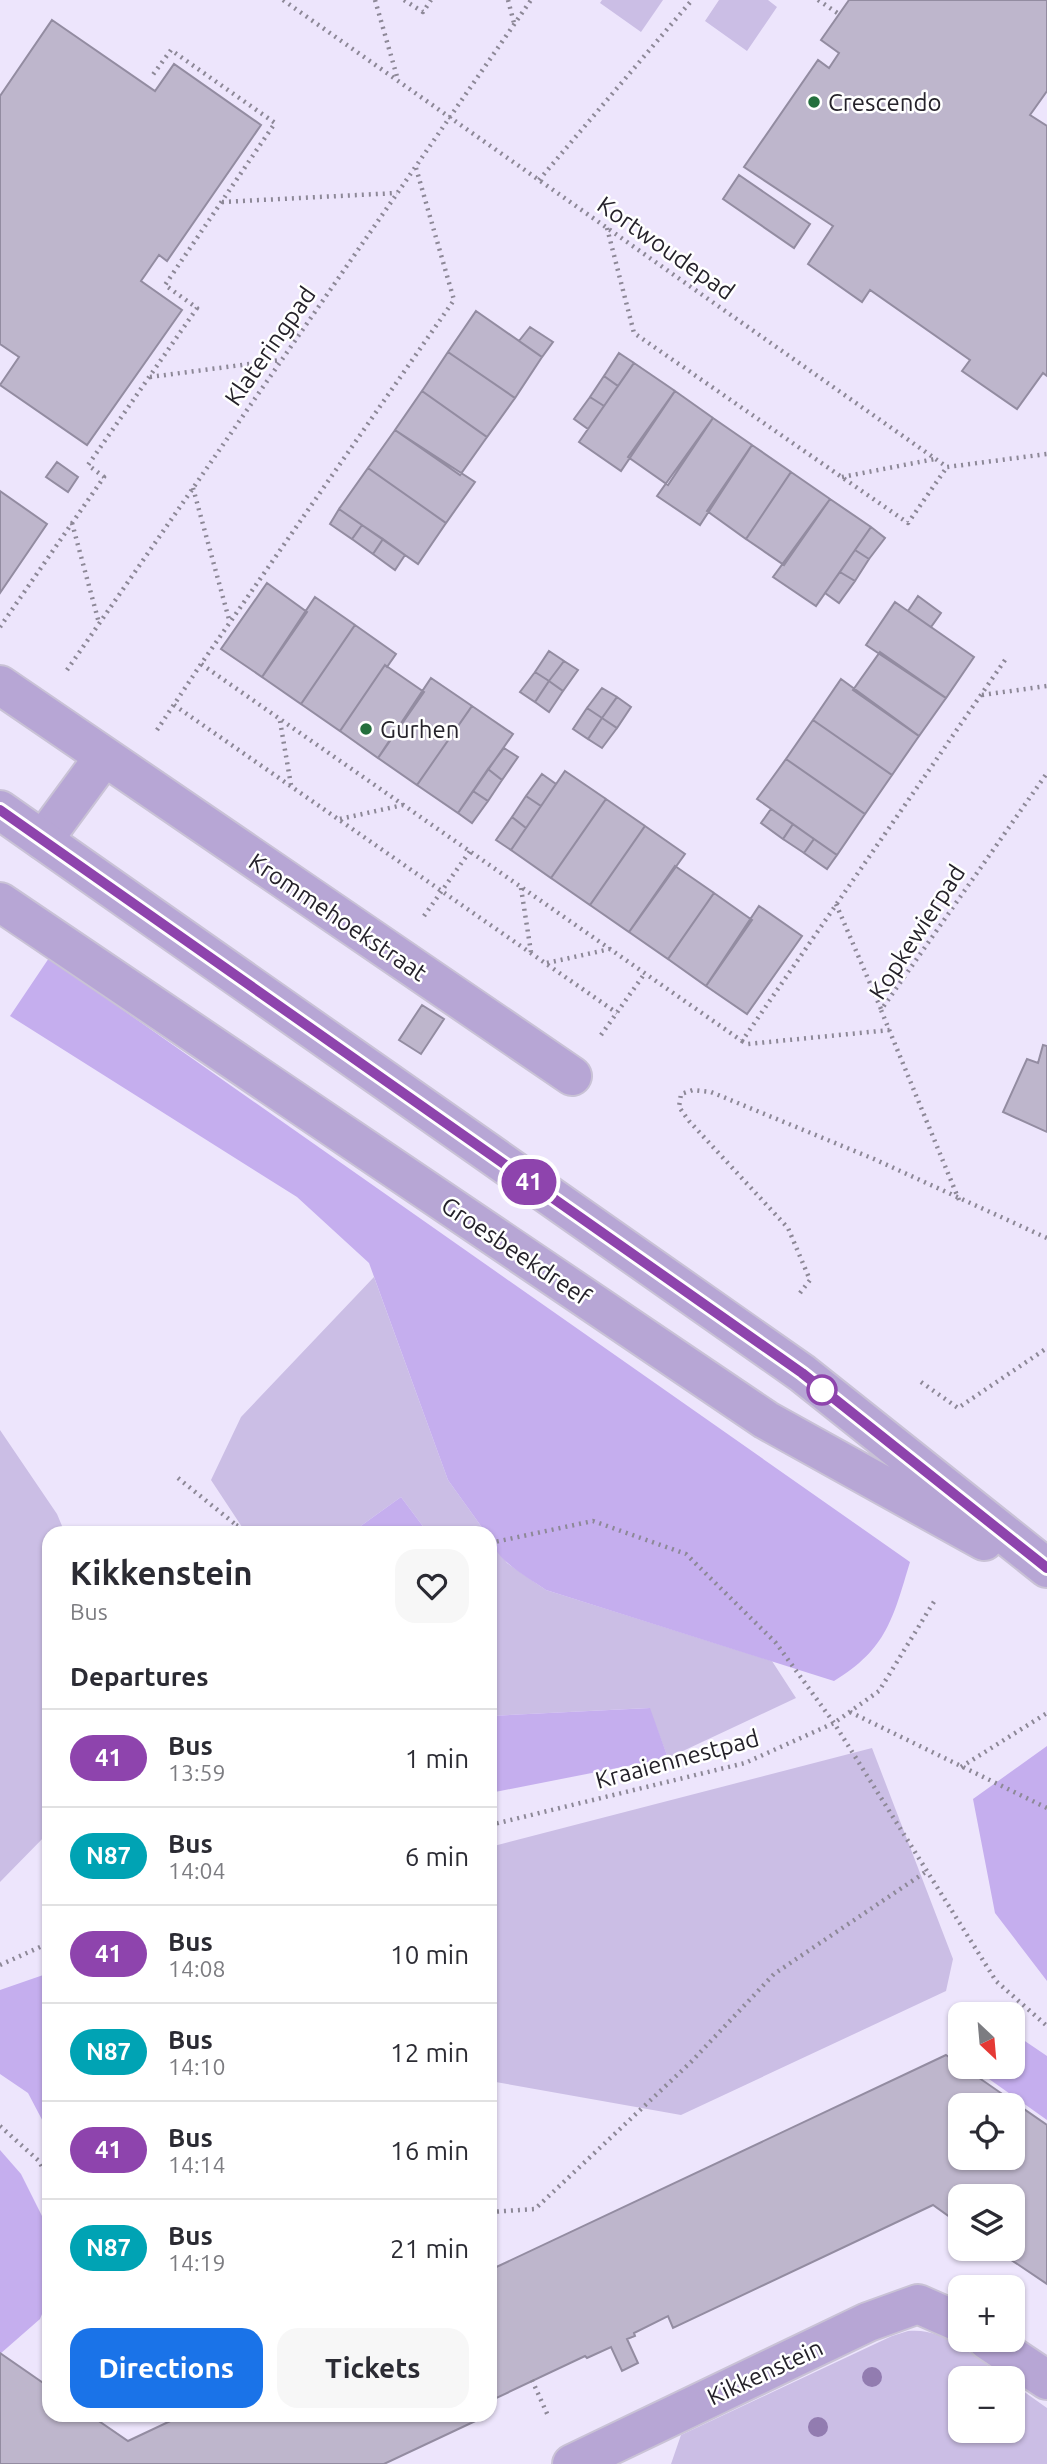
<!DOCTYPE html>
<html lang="en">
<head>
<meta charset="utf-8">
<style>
	body { margin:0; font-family:Ubuntu,sans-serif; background:#f7f7f7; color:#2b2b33; height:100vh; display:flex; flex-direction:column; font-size:26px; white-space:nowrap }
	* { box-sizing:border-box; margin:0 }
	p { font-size:23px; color:#7c7c81 }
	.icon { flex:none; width:38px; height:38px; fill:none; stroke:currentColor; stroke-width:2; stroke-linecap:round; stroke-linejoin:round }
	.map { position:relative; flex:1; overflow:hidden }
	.details { position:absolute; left:42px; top:1526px; width:455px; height:896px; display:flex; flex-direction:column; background:#fff; border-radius:21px; box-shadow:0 2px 5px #0004 }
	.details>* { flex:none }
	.badge { padding:0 14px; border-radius:23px; font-size:24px; line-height:46px }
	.needle { width:46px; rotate:154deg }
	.buttons { position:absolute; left:948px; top:2002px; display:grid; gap:14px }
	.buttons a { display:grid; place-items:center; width:77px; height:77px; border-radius:14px; background:#fff; box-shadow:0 2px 5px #0004; font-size:35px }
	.map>.badge { position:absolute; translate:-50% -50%; box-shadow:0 0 0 4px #fff }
	h2 { padding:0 28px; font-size:26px; line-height:63px }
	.round { display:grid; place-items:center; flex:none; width:74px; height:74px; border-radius:21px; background:#f7f7f7 }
	.headline { display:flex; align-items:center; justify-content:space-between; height:119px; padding:0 28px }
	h1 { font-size:33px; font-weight:700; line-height:52px }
	.primary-button { display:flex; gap:14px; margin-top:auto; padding:14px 28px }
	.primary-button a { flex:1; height:80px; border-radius:21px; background:#1a73e8; color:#fff; font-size:28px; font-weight:700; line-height:80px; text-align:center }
	.primary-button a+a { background:#f7f7f7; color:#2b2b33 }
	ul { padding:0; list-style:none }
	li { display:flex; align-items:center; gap:21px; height:98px; padding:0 28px; border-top:2px solid #e1e1e2 }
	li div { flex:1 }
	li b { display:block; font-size:26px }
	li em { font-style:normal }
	li .badge { min-width:77px; font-weight:700; text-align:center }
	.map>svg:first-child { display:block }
</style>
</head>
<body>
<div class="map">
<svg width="1047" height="2464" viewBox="0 0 1047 2464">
	<rect width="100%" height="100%" fill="#ede5fc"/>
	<path fill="#cbbee5" d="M602,0H663L641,32L600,3Z
		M719,0H768L777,7L747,51L705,21Z
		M374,1277L448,1480L486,1533H428L401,1497L351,1533H246L211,1480L241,1417Z
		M0,1430L57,1514L65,1533H49V1832L0,1882Z
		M490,1539L507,1563L546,1590L772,1661L796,1698L668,1758L649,1708L490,1716Z
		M872,1748L953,1959L946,1991L681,2115L490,2081V1847Z
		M908,2331C945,2327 976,2358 1005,2378H961V2431H1013V2384L1047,2408V2464H671L681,2435L892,2336Z"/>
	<path fill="#c5aeee" d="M49,958L910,1562C893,1618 887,1649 834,1681L546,1590C528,1577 491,1559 490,1533H486L448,1480L369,1263L297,1197L10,1016Z
		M401,1497L428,1533H351Z
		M650,1708L668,1758L490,1793V1716Z
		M1047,1746V1981L995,1913L973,1799Z
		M49,1973V2133L28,2093L0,2074V1990Z
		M1013,2033L1047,2056V2120L972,2067H1013Z
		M0,2150L21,2174L49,2230V2297L40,2319L0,2354Z"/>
	<path fill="#beb6cc" stroke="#938ca1" stroke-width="2" fill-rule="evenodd" d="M849,0H1047V91L1030,115L1047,126V376L1043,373L1017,409L962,371L970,360L870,290L862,302L808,264L833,226L744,167L818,60L829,68L839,53L821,40Z
		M52,20L155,91L174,64L261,125L167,261L159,255L141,281L182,310L87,445L0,385L19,357L0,344V96Z
		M739,175L810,224L794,248L723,199Z
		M476,311L542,357L515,398L448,352Z
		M530,327L553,342L542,357L519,341Z
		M448,352L515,398L487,437L422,391Z
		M619,353L634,363L618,386L604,376Z
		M634,363L675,391L621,471L579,442Z
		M604,376L618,386L604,406L590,397Z
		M422,391L487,437L460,475L395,430Z
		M675,391L713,418L668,485L628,457Z
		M590,397L604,406L588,429L574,419Z
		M713,418L752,445L700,525L657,496Z
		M395,430L475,482L446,523L368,468Z
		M752,445L791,472L746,539L707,511Z
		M57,462L78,477L68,492L46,477Z
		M368,468L446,523L418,564L339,509Z
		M791,472L830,499L784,565L746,539Z
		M0,491L47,524L0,593Z
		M830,499L871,527L816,606L773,577Z
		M339,509L362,525L352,539L330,524Z
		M362,525L383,539L373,554L352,539Z
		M871,527L885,538L869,559L855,550Z
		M383,539L405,555L395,570L373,554Z
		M855,550L869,559L855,581L840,572Z
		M840,572L855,581L839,603L825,593Z
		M267,583L307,612L262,677L221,649Z
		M918,596L941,613L931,627L908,611Z
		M315,597L355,625L301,704L262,677Z
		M895,602L974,657L946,698L866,645Z
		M355,625L396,654L387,667L385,665L340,731L301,704Z
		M549,651L564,661L549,681L535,672Z
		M880,652L946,698L919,736L853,690Z
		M564,661L578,670L563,691L549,681Z
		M385,665L424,692L378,758L340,731Z
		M535,672L549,681L535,702L520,692Z
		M431,678L472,706L417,785L378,758Z
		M841,679L919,736L892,775L813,720Z
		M549,681L563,691L549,712L535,702Z
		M602,688L617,697L602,718L587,708Z
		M617,697L631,707L617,728L602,718Z
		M472,706L513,734L458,813L417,785Z
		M587,708L602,718L588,739L573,729Z
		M602,718L617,728L602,748L588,739Z
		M813,720L892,775L865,814L786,759Z
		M504,748L518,757L502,780L488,769Z
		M786,759L865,814L837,855L757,799Z
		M488,769L502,780L488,801L473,791Z
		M565,771L606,799L551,878L511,850Z
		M542,774L556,784L541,806L526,796Z
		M473,791L488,801L472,823L458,813Z
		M526,796L541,806L526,828L512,817Z
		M606,799L645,826L590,905L551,878Z
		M771,809L793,824L783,839L761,823Z
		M512,817L526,828L511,850L496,840Z
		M793,824L814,839L804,853L783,839Z
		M645,826L685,854L629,932L590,905Z
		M814,839L837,855L827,869L804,853Z
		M675,866L714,893L668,959L629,932Z
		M714,893L752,920L706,986L668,959Z
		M759,906L802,936L747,1014L706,986Z
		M422,1005L444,1019L421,1054L399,1040Z
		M1043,1045L1047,1046V1132L1003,1112L1027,1059L1038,1063Z
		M946,2055L1047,2125V2284L995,2249H1013V2196H961V2225L933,2205L673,2328L668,2316L634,2333L635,2336L627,2339L638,2363L622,2371L611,2347L587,2358L585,2356L490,2401V2270ZM961,2105H1013V2158H961Z
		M0,2353L49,2387V2415H90L128,2441L183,2415L486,2416L384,2464H0Z"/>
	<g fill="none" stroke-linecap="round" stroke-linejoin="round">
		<g stroke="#c9c2d6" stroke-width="42">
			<path id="minor" d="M0,685L572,1076
				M43,840L104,757
				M987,2340L1047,2380
				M572,2464L868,2322L918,2304L961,2323"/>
		</g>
		<g stroke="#c9c2d6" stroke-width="42">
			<path id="tertiary" d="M0,810L802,1373L1047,1568
				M0,902L766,1420L984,1541"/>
		</g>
		<path stroke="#8d8897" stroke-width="4.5" stroke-dasharray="2 5" stroke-linecap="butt" d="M283,0L947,467L1047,454
			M375,0L398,80
			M404,0L423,12L431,0
			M508,0L514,23
			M818,0L839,14
			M416,168L454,300L201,664L742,1041L1005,660
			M539,180L692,0
			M222,202L397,193
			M607,228L634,333L908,523L947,467
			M150,377L280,360
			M842,477L935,459
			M193,488L230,623
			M72,523L99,623
			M0,627L104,477L88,465L197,308L165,285L275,123L171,50L152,76
			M67,670L531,0
			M982,695L1047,686
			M174,705L617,1013
			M280,721L291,785
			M157,730L201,664
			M340,819L403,805
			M521,888L531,952
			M836,904L881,1009
			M424,916L470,851
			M547,963L610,949
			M601,1035L645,973
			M742,1041L748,1044L890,1030
			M959,1200L881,1010L1047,773
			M800,1293L810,1280L788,1228L689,1121L679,1107L681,1094L693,1090L711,1092L874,1159L1047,1238
			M921,1382L958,1408L1047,1348
			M178,1478L235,1524L237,1533
			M236,1525L252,1533
			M490,1543L593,1521L686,1554L776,1643L834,1723L996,1981L1047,2026
			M850,1712L1047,1808
			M961,1767L1047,1713
			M490,1825L745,1763L834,1723L879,1691L935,1600
			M0,1965L49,1943
			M0,2126L39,2161L49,2180
			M490,2212L535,2209L691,2062L774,1974L927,1871
			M532,2380L549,2418"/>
		<use href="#minor" stroke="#b7a6d5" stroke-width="38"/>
		<use href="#tertiary" stroke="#b7a6d5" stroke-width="38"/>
	</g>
	<g fill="#927cb0">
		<circle cx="872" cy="2377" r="10"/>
		<circle cx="818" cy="2427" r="10"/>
	</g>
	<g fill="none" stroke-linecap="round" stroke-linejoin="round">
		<g stroke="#fff" stroke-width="16">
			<path id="line" d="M0,810L802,1373L1047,1568"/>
		</g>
		<use href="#line" stroke="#8e44ad" stroke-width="10"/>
	</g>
	<g fill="#246f3d" stroke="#fff" stroke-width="2.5">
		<circle cx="814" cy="102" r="7"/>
		<circle cx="366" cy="729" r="7"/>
	</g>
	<circle fill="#fff" stroke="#8e44ad" stroke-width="3.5" cx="822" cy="1390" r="14"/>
	<g text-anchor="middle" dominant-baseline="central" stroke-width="5" stroke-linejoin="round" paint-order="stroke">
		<g font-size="24" fill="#25222a" stroke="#fff" text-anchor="start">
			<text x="828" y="102">Crescendo</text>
			<text x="380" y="729">Gurhen</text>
		</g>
		<g font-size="24" fill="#25222a" stroke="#fff">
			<text transform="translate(666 248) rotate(35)">Kortwoudepad</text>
			<text transform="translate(270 346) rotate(-55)">Klateringpad</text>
			<text transform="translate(338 917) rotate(34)">Krommehoekstraat</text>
			<text transform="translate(917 932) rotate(-57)">Kopkewierpad</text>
			<text transform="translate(516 1251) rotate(34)">Groesbeekdreef</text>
			<text transform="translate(677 1759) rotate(-15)">Kraaiennestpad</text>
			<text transform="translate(765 2372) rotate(-25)">Kikkenstein</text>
		</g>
	</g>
</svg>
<div class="buttons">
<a><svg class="needle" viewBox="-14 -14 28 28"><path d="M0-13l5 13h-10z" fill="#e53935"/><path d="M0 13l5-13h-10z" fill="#7c7c81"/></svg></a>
<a><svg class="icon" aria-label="locate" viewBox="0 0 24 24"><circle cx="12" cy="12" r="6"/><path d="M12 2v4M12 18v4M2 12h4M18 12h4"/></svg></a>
<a><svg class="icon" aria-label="layers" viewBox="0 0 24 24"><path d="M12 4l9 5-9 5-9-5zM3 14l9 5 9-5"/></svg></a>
<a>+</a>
<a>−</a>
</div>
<b class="badge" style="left:529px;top:1182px;background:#8e44ad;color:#fff">41</b>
<section class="details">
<div class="headline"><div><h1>Kikkenstein</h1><p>Bus</p></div><a class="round"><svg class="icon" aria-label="heart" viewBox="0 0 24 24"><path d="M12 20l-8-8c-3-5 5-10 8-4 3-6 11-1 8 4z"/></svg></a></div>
<h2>Departures</h2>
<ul>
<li><span class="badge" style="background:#8e44ad;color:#fff">41</span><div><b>Bus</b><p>13:59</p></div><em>1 min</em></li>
<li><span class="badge" style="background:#00a3b4;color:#fff">N87</span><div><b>Bus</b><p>14:04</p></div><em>6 min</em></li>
<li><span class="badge" style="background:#8e44ad;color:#fff">41</span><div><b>Bus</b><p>14:08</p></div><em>10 min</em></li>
<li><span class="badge" style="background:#00a3b4;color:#fff">N87</span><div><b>Bus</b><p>14:10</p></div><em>12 min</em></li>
<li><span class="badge" style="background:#8e44ad;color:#fff">41</span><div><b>Bus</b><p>14:14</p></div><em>16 min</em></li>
<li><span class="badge" style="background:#00a3b4;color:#fff">N87</span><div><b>Bus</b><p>14:19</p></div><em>21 min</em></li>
</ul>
<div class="primary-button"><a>Directions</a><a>Tickets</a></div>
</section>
</div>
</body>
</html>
